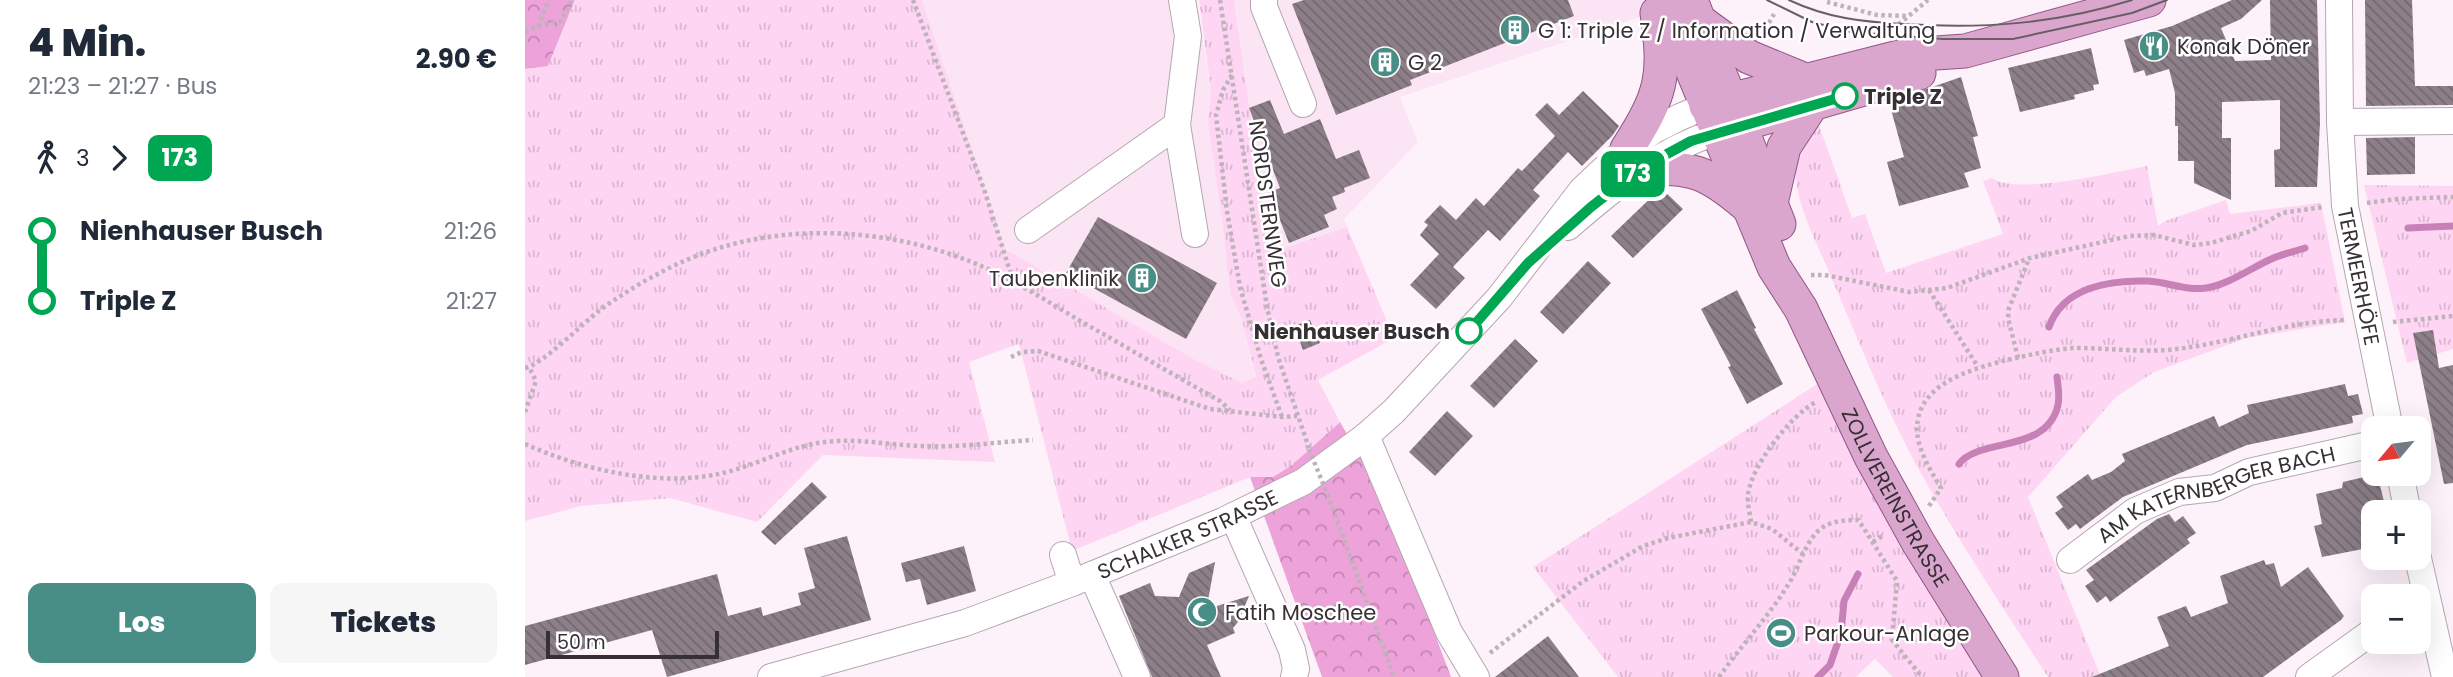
<!DOCTYPE html>
<html lang="de">
<head>
<meta charset="utf-8">
<style>
	body { margin:0; font-family:Poppins,sans-serif; background:#f6f6f7; color:#1f2937; height:100vh; display:flex; flex-direction:column; font-size:26px; white-space:nowrap }
	* { box-sizing:border-box; margin:0 }
	p { font-size:23px; color:#747a83 }
	.icon { flex:none; width:38px; height:38px; fill:none; stroke:currentColor; stroke-width:2; stroke-linecap:round; stroke-linejoin:round }
	.map { position:relative; flex:1; overflow:hidden }
	.details { display:flex; flex-direction:column; background:#fff; width:525px }
	.details>* { flex:none }
	.badge { padding:0 14px; border-radius:10px; font-size:24px; line-height:46px }
	.needle { width:46px; rotate:241deg }
	.controls { position:absolute; left:1836px; top:416px; display:grid; gap:14px }
	.controls a { display:grid; place-items:center; width:70px; height:70px; border-radius:14px; background:#fff; box-shadow:0 7px 28px #0002; font-size:35px }
	.scale { position:absolute; left:21px; bottom:18px; width:173px; box-sizing:border-box; padding-left:7px; border:4px solid #363034; border-top:0; font-size:19px; line-height:24px; white-space:nowrap; color:#363034; -webkit-text-stroke:5px #fff; paint-order:stroke }
	.map>.badge { position:absolute; translate:-50% -50%; box-shadow:0 0 0 4px #fff }
	.legs { display:flex; align-items:center; gap:10px; height:77px; padding:0 28px; font-size:23px }
	.legs p { margin-inline-start:auto }
	.summary { display:flex; align-items:center; justify-content:space-between; height:119px; padding:0 28px }
	h1 { font-size:38px; font-weight:800; line-height:52px }
	.primary-button { display:flex; gap:14px; margin-top:auto; padding:14px 28px }
	.primary-button a { flex:1; height:80px; border-radius:14px; background:#488e87; color:#fff; font-size:28px; font-weight:800; line-height:80px; text-align:center }
	.primary-button a+a { background:#f6f6f7; color:#1f2937 }
	ul { padding:0 28px; list-style:none }
	li { display:flex; align-items:center; gap:24px; height:70px; font-size:26px }
	li i { display:grid; place-items:center; width:10px; height:100%; margin:0 9px; background:currentColor }
	li i::after { content:''; width:18px; height:18px; margin:-9px; border:5px solid; border-radius:50%; background:#fff }
	li p { margin-inline-start:auto }
	li:first-child i { background:linear-gradient(#0000 50%,currentColor 0) }
	li:last-child i { background:linear-gradient(currentColor 50%,#0000 0) }
	main { display:flex; flex:1; min-height:0 }
	.map>svg:first-child { display:block }
</style>
</head>
<body>
<main>
<section class="details">
<div class="summary"><div><h1>4 Min.</h1><p>21:23 – 21:27 · Bus</p></div><b>2.90 €</b></div>
<div class="legs"><svg class="icon" aria-label="walk" viewBox="0 0 24 24"><circle cx="13" cy="4" r="2"/><path d="M13 8l-2 6 4 7M11 14l-3 7M7 12l3-4h3l4 4"/></svg>3<svg class="icon" aria-label="forward" viewBox="0 0 24 24"><path d="M9 5l7 7-7 7"/></svg><b class="badge" style="background:#00a651;color:#fff">173</b></div>
<ul>
<li><i style="color:#00a651"></i><b>Nienhauser Busch</b><p>21:26</p></li>
<li><i style="color:#00a651"></i><b>Triple Z</b><p>21:27</p></li>
</ul>
<div class="primary-button"><a>Los</a><a>Tickets</a></div>
</section>
<div class="map">
<svg width="1928" height="677" viewBox="0 0 1928 677">
	<defs>
		<pattern id="forest-crowns" width="20" height="18" patternUnits="userSpaceOnUse" patternTransform="scale(1.75)"><rect width="20" height="18" fill="#eda3da"/><path d="M2 6a3 3 0 1 1 6 0M12 15a3 3 0 1 1 6 0" fill="none" stroke="#c185b2"/></pattern>
		<pattern id="park-tufts" width="24" height="20" patternUnits="userSpaceOnUse" patternTransform="scale(1.75)"><rect width="24" height="20" fill="#fed5f3"/><path d="M3 7l-1-3M5 7V3M7 7l1-3M15 17l-1-3M17 17v-4M19 17l1-3" fill="none" stroke="#dab7d1"/></pattern>
		<pattern id="building-back-hatch" width="6" height="6" patternUnits="userSpaceOnUse" patternTransform="scale(1.75)"><rect width="6" height="6" fill="#8c7f88"/><path d="M-1 5l2 2M0 0l6 6M5-1l2 2" fill="none" stroke="#736870"/></pattern>
	</defs>
	<rect width="100%" height="100%" fill="#fef2fa"/>
	<path fill="#fbe5f4" d="M397,0H672L686,90L683,123L699,234L705,293L717,320L731,378L717,383L667,358L480,249Z
		M709,0H1152L1154,4L875,97L893,142L819,219L822,227L745,254Z"/>
	<path fill="url(#forest-crowns)" d="M0,0H50L23,67L0,69Z
		M815,422L841,466L878,550L926,677H797L725,477L748,476L765,466Z"/>
	<path fill="url(#park-tufts)" d="M50,0H397L480,249L667,358L717,383L731,377L717,320L705,293L699,234L683,123L686,90L674,0H709L745,253L822,227L869,338L793,380L815,422L766,466L748,477H725L547,551L494,344L444,362L470,462L298,455L232,522L145,498L56,506L0,521V69L23,66Z
		M1294,125L1327,218L1340,214L1361,273L1478,234L1458,181L1467,178C1492,196 1589,172 1622,166L1633,226L1640,221L1701,200L1705,214L1796,203L1820,322L1721,338L1629,372L1591,397L1503,497L1576,677H1523C1475,603 1425,529 1384,451C1355,395 1331,335 1306,277C1294,246 1270,205 1271,172C1272,153 1281,139 1294,125Z
		M1839,185L1928,186V349L1882,363Z
		M1303,377L1473,677H1368L1350,659L1331,677H1093L1008,567Z"/>
	<g fill="none" stroke-linecap="round" stroke-linejoin="round">
		<path stroke="#c881b6" stroke-width="7" d="M1883,228L1928,226
			M1524,327C1538,287 1585,280 1623,281C1643,282 1660,291 1681,288C1702,285 1725,269 1744,260C1756,254 1768,252 1780,248
			M1434,464C1454,437 1522,454 1533,405C1535,397 1533,386 1532,377
			M1293,677L1305,665L1316,633L1319,601L1333,574"/>
	</g>
	<path fill="url(#building-back-hatch)" d="M779,0H1043L1049,16L885,80L887,85L811,115L767,4Z
		M1707,0H1737L1716,19L1696,28L1710,61L1746,60L1745,0H1792L1795,122L1792,187H1750L1749,150L1755,149V100L1697,102V138H1706V200L1669,183V161H1653V126H1650V93L1644,69L1621,76L1619,70L1609,73L1599,40L1647,26Z
		M1840,0H1887L1890,86H1928V105L1841,106Z
		M1566,48L1574,84L1568,85L1569,90L1549,95L1550,99L1495,112L1483,68Z
		M1436,77L1453,136L1448,137L1456,168L1439,173L1444,187L1374,206L1362,162L1379,157L1364,102Z
		M1058,91L1094,126L1087,136L1057,166L1043,152L1008,190L1015,196L975,241L963,230L928,267L940,278L911,309L885,285L914,254L895,235L903,225L899,222L915,205L931,220L951,198L959,206L993,168L997,171L1030,136L1010,115L1022,103L1034,115Z
		M745,100L759,134L795,119L811,159L834,150L845,178L819,188L820,192L807,197L812,209L799,215L804,227L764,243L744,192L755,188L724,108Z
		M1890,137V174L1842,175L1841,138Z
		M1136,188L1158,209L1108,258L1086,236Z
		M573,217L692,283L661,339L541,273Z
		M1063,261L1086,283L1038,334L1015,312Z
		M1212,290L1231,328L1229,329L1258,384L1222,404L1203,367L1206,366L1176,309Z
		M785,320L795,343L778,350L769,326Z
		M1908,330L1914,368L1928,365V483L1919,484L1888,333Z
		M990,339L1013,361L969,408L945,386Z
		M1820,384L1823,396L1833,394L1838,414L1827,416L1828,423L1722,445L1598,497L1555,529L1551,524L1543,530L1530,513L1538,507L1531,497L1563,474L1567,480L1586,472L1600,461L1597,454L1689,416L1694,427L1724,413L1722,405Z
		M922,411L948,436L910,476L884,452Z
		M1852,474L1862,513H1848V547L1797,557L1789,526L1797,524L1791,494L1817,488L1818,482Z
		M287,482L302,497L250,545L236,532Z
		M1644,514L1650,522L1658,516L1671,533L1662,539L1665,543L1585,602L1581,596L1572,603L1560,586L1569,580L1561,570L1632,519Z
		M322,536L346,620L142,677L127,630L0,665V626L192,574L203,616L236,607L238,616L276,605L273,593L290,588L279,548Z
		M439,546L451,591L402,605L395,579L381,582L376,563Z
		M1739,560L1741,565L1749,563L1756,587L1783,567L1819,616L1816,620L1738,677H1567L1644,646L1632,617L1661,606L1666,617L1703,603L1695,576Z
		M690,562L682,606L679,610L724,596L713,622L708,628L710,633L682,645L696,677H627L594,596L625,583L630,596L654,597L664,573Z
		M1023,636L1054,677H970Z"/>
	<g fill="none" stroke-linecap="round" stroke-linejoin="round">
		<g stroke="#b5a7b1" stroke-width="28">
			<g id="minor">
				<path d="M657,0L663,36L652,125L670,234"/>
				<path d="M739,0V7L778,104"/>
				<path id="s1" d="M1814,0L1815,122L1820,206L1865,429"/>
				<path d="M1815,122L1928,121"/>
				<path d="M1043,227C1089,187 1133,151 1191,132"/>
				<path d="M503,230L652,125"/>
				<path d="M841,436L924,632L951,677"/>
				<path d="M1875,474L1883,513"/>
				<path d="M708,516L767,650L771,669L769,677"/>
				<path d="M538,555L547,583"/>
				<path d="M1893,558L1920,677"/>
				<path id="s2" d="M1545,560L1610,511L1654,492L1690,488L1724,472L1848,444"/>
				<path d="M567,575L612,677"/>
				<path id="s3" d="M246,677L440,623L547,583L698,521L778,482L841,436L869,411L974,298L1057,190L1076,172L1102,149L1129,130L1155,117L1181,106"/>
				<path d="M1784,677L1848,631"/>
			</g>
		</g>
		<g stroke="#915683" stroke-width="35">
			<g id="major">
				<path id="s4" d="M1138,0L1249,267L1276,309L1346,457L1393,542L1477,677"/>
				<path d="M1166,0L1254,224"/>
				<path d="M1176,22L1224,57L1280,80"/>
				<path d="M1181,106L1382,55L1440,51L1624,0"/>
				<path d="M1194,131L1394,73"/>
				<path d="M1102,149C1137,94 1141,77 1132,13"/>
				<path d="M1116,168C1168,168 1180,170 1221,205"/>
				<path d="M1246,203L1259,147L1286,106"/>
			</g>
		</g>
		<path stroke="#bdb3b9" stroke-width="4.5" stroke-dasharray="3.5 3.5" stroke-linecap="butt" d="M388,0L459,189L488,281
			M695,0L742,307L753,357L784,448
			M1302,2L1352,15L1383,16
			M13,26L36,21L47,0
			M1371,31L1374,24L1403,0
			M0,32L13,26L24,0
			M1237,35L1249,14
			M707,75L698,90L691,115L702,211L715,287L736,359L757,417
			M1842,203L1872,199L1928,197
			M1286,275H1300L1384,292L1404,290L1422,288L1505,258L1605,236L1629,235L1669,245L1686,243L1726,231L1757,213L1798,207
			M1404,290L1453,367
			M1868,322L1928,316
			M486,357L497,352L513,351L685,409L757,417L772,416
			M1493,358L1483,318L1484,308L1504,259
			M0,368C18,364 57,324 75,310C100,292 128,275 157,262C251,219 371,226 465,270C497,285 527,304 557,322C603,348 649,375 695,401L705,410
			M0,412L11,381L4,367
			M0,444C58,470 135,488 198,473C232,465 265,446 300,442C332,438 364,445 396,446C433,448 471,442 508,440
			M805,501L869,677
			M1404,506L1416,488C1407,473 1397,457 1393,439C1384,386 1443,370 1482,360C1505,355 1528,349 1551,348C1581,348 1611,352 1642,350C1702,345 1758,321 1821,320
			M1226,522C1225,514 1222,503 1223,494C1227,465 1266,415 1291,402
			M1348,542L1359,535
			M965,653L1057,582L1118,546L1143,538L1226,522L1247,529L1278,554
			M1194,677C1216,646 1243,617 1263,585C1274,568 1278,547 1292,532C1303,521 1318,520 1333,520L1338,527L1372,581L1367,640L1397,677"/>
		<use href="#minor" stroke="#fff" stroke-width="26"/>
		<use href="#major" stroke="#daa6ce" stroke-width="33"/>
		<path stroke="#675f64" stroke-width="2" d="M1242,0L1287,22L1326,32L1418,39H1488L1607,13L1642,0
			M1264,0C1302,18 1338,22 1379,24C1459,29 1530,24 1607,0"/>
		<path stroke="#bdb3b9" stroke-width="4.5" stroke-dasharray="3.5 3.5" stroke-linecap="butt" d="M784,449L805,501"/>
	</g>
	<g fill="none" stroke-linecap="round" stroke-linejoin="round">
		<g stroke="#fff" stroke-width="16">
			<path id="line-1" d="M944,331L1003,263L1066,207L1116,168L1166,141L1320,96"/>
		</g>
		<use href="#line-1" stroke="#00a651" stroke-width="10"/>
	</g>
	<defs>
		<g id="building-disc" transform="scale(1.575)"><circle r="9.5" fill="#488e87" stroke="#fff"/><path d="M-4-6H4V6H1V3H-1V6H-4ZM-2.5-4.3h1.7v1.8h-1.7ZM.8-4.3h1.7v1.8H.8ZM-2.5-1h1.7V.8h-1.7ZM.8-1h1.7V.8H.8Z" fill="#fff"/></g>
		<g id="restaurant-disc" transform="scale(1.575)"><circle r="9.5" fill="#488e87" stroke="#fff"/><path d="M-5-6h1v4h1v-4h1v4h1v-4h1v5L-1.5 .5V6h-2V.5L-5-1ZM5-6V6H3V1.5H1.5Q1.5-4 5-6Z" fill="#fff"/></g>
		<g id="mosque-disc" transform="scale(1.575)"><circle r="9.5" fill="#488e87" stroke="#fff"/><path d="M3.5-4.9A6 6 0 1 0 3.5 4.9A5 5 0 1 1 3.5-4.9Z" fill="#fff"/></g>
		<g id="stadium-disc" transform="scale(1.575)"><circle r="9.5" fill="#488e87" stroke="#fff"/><path d="M0-5a6.5 5 0 1 0 0 10a6.5 5 0 1 0 0-10ZM-3.5-1.8h7v3.6h-7Z" fill="#fff"/></g>
	</defs>
	<g fill-rule="evenodd">
		<use href="#building-disc" x="990" y="30"/>
		<use href="#restaurant-disc" x="1629" y="46"/>
		<use href="#building-disc" x="860" y="62"/>
		<use href="#building-disc" x="617" y="278"/>
		<use href="#mosque-disc" x="677" y="612"/>
		<use href="#stadium-disc" x="1256" y="633"/>
	</g>
	<g fill="#fff" stroke="#00a651" stroke-width="3.5">
		<circle cx="1320" cy="96" r="12"/>
		<circle cx="944" cy="331" r="12"/>
	</g>
	<g text-anchor="middle" dominant-baseline="central" stroke-width="5" stroke-linejoin="round" paint-order="stroke">
		<g font-size="21" fill="#363034" stroke="#fff" text-anchor="start">
			<text x="1013" y="30">G 1: Triple Z / Information / Verwaltung</text>
			<text x="1652" y="46">Konak Döner</text>
			<text x="883" y="62">G 2</text>
			<text x="594" y="278" text-anchor="end">Taubenklinik</text>
			<text x="700" y="612">Fatih Moschee</text>
			<text x="1279" y="633">Parkour-Anlage</text>
		</g>
		<g font-size="21" font-weight="bold" fill="#363034" stroke="#fff" text-anchor="start">
			<text x="1339" y="96">Triple Z</text>
			<text x="925" y="331" text-anchor="end">Nienhauser Busch</text>
		</g>
		<g font-size="21" fill="#363034" stroke="#fff">
			<text transform="translate(743 204) rotate(82)">NORDSTERNWEG</text>
			<text stroke="none"><textPath href="#s1" startOffset="278">TERMEERHÖFE</textPath></text>
			<text stroke="none"><textPath href="#s4" startOffset="550">ZOLLVEREINSTRASSE</textPath></text>
			<text stroke="none"><textPath href="#s2" startOffset="164">AM KATERNBERGER BACH</textPath></text>
			<text stroke="none"><textPath href="#s3" startOffset="441">SCHALKER STRASSE</textPath></text>
		</g>
	</g>
</svg>
<div class="controls">
<a><svg class="needle" viewBox="-14 -14 28 28"><path d="M0-13l5 13h-10z" fill="#e53935"/><path d="M0 13l5-13h-10z" fill="#747a83"/></svg></a>
<a>+</a>
<a>−</a>
</div>
<div class="scale">50 m</div>
<b class="badge" style="left:1108px;top:174px;background:#00a651;color:#fff">173</b>
</div>
</main>
</body>
</html>
